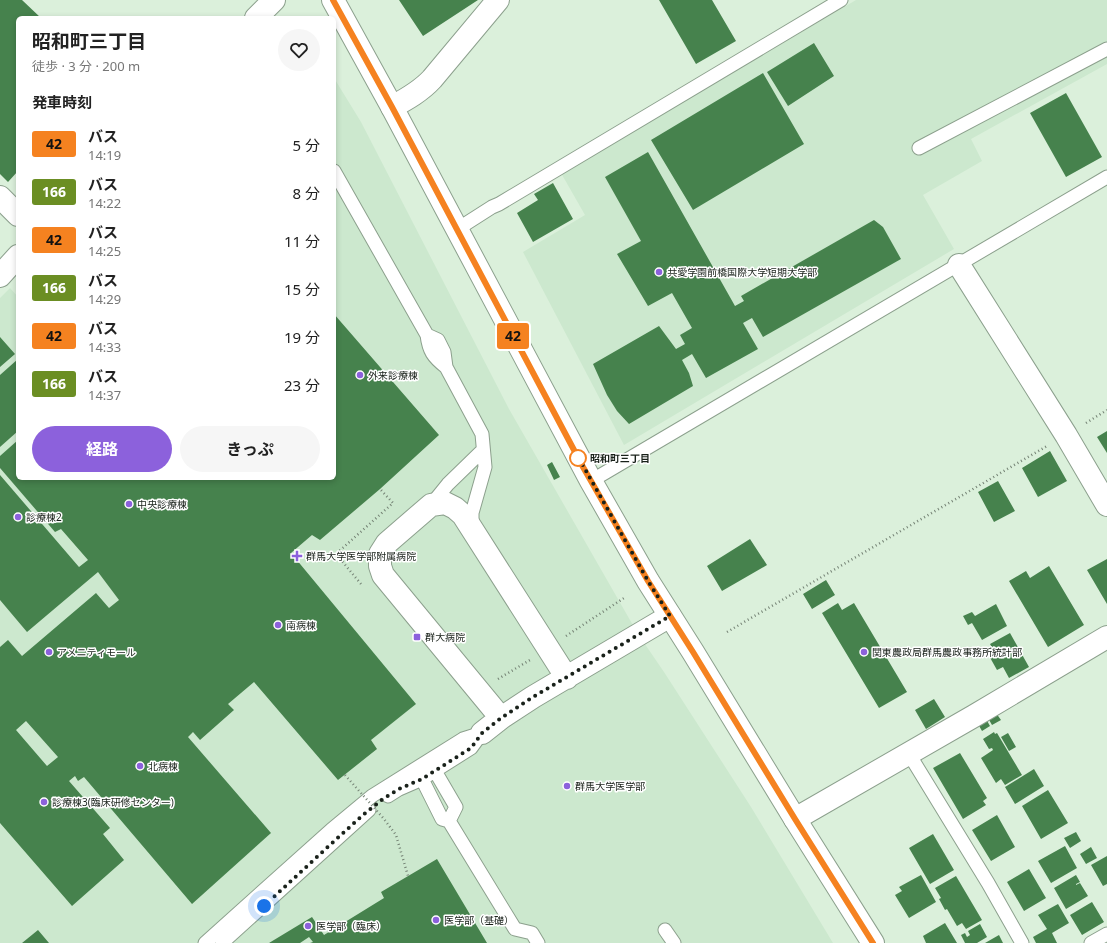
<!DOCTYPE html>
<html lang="ja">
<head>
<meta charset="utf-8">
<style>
	body { margin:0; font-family:"Noto Sans","Noto Sans JP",sans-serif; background:#f6f6f6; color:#222; height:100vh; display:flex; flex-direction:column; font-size:15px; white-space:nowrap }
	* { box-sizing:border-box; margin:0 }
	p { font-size:13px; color:#767676 }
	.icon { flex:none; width:22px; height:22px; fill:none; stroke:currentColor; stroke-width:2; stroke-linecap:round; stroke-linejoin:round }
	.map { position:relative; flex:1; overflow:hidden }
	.side { position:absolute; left:16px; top:16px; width:320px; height:464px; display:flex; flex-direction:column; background:#fff; border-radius:6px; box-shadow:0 2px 6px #0003 }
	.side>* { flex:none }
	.badge { padding:0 8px; border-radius:3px; font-size:14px; line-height:26px }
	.you { position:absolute; width:20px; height:20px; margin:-10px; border:3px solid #fff; border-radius:50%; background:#1a73e8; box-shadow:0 0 0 6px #1a73e833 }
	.map>.badge { position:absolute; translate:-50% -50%; box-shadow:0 0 0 2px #fff }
	h2 { padding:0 16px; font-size:15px; line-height:36px }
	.round { display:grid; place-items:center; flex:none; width:42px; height:42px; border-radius:21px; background:#f6f6f6 }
	.overview { display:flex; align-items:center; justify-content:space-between; height:68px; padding:0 16px }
	h1 { font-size:19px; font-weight:700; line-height:30px }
	.button { display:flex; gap:8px; margin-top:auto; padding:8px 16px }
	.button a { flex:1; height:46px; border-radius:24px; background:#8c61dc; color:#fff; font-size:16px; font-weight:700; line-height:46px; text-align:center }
	.button a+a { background:#f6f6f6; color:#222 }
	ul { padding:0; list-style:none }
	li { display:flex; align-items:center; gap:12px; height:48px; padding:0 16px }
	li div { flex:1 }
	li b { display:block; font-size:15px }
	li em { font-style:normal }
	li .badge { min-width:44px; font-weight:700; text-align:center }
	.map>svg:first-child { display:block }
</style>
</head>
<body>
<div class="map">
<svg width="1107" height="943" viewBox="0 0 1107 943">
	<rect width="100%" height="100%" fill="#dbf0db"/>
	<path fill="#cce8ce" d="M856,0H1107V64L971,139L982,161L923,195L954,249L624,445L523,252L585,215L561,173Z
		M334,78L361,122L509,409L638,634L664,672L751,807L833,943H0V298L10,288L18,297V478H334Z"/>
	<path fill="#46824d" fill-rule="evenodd" d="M0,0H22L41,18H18V171L8,182L0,174Z
		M399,0H478L423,36Z
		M659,0H712L736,41L696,64Z
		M814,43L834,76L788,106L767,72Z
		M763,73L804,144L693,210L651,140Z
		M1066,93L1102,157L1066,177L1030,113Z
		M648,152L735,306L744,301L741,296L874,220L883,227L901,259L763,337L752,318L743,323L758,349L706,378L692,354L682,360L689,373L693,386L629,424L617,411L607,395L593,364L659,326L676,349L685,344L680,335L692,328L672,293L648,306L617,254L641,241L605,177Z
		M553,183L573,219L533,242L517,213L538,200L534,194Z
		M334,314L439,435L380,489L320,540L312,535L291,553L416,704L371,740L377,749L338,780L254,682L228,704L234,710L200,740L193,732L188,737L271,833L192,904L84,777L78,781L75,776L69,781L110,828L103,834L124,860L72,906L0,823V647L8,640L22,656L96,593L109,608L119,600L98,572L27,632L0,600V475L79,567L88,560L61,529L55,532L0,468V456L18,440V478H334ZM26,721L58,757L47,766L16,730Z
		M0,337L15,354L0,367Z
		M18,359V431L0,447V375Z
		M1107,431V453L1097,437Z
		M1050,451L1067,481L1038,497L1022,468Z
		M552,462L560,477L554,480L547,465Z
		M998,481L1015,511L994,522L978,492Z
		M750,539L767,565L722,591L707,566Z
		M1107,559V604L1087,570Z
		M1049,566L1084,625L1048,647L1009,581L1026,571L1030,578Z
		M826,580L835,595L812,609L803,594Z
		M838,603L842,610L854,603L907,692L879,708L822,613Z
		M996,604L1007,626L982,640L972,623L968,625L963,616L972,612L975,616Z
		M1010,633L1029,667L1009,678L1003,667L997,670L988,654L994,651L990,644Z
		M934,699L945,717L926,729L915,710Z
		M996,713L1001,720L992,725L988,718Z
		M986,719L990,726L982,731L978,724Z
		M994,732L995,734L997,733L1022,775L1005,785L1001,779L996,783L981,758L993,750L992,748L989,749L983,739Z
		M1008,733L1016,747L1009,751L1001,737Z
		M960,753L987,798L983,801L986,805L963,819L933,768Z
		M1034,769L1044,786L1015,804L1005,787Z
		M1048,790L1068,823L1041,839L1022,806Z
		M997,815L1015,847L991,861L972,830Z
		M1076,832L1081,841L1070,848L1064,838Z
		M933,834L954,870L930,884L909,848Z
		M1065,846L1077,868L1051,883L1038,861Z
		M1091,847L1097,858L1086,864L1080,854Z
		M1107,856V884L1103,886L1091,865Z
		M437,859L487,943H310L313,942L309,937L300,943H269L312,917L324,935L384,898L381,892Z
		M1029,869L1046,898L1024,911L1007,882Z
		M921,875L936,902L909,918L895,895L902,891L899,887Z
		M1076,875L1080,882L1076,884V885L1080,883L1088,896L1066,909L1054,888Z
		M956,876L982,920L966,929L962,923L957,926L947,909L945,910L939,899L941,898L935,888Z
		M1092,902L1104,922L1082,935L1070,915Z
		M1058,904L1069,923L1052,933L1057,943H1036L1033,937L1047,929L1038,915Z
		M945,923L957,943H926L923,936Z
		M980,924L987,937L977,943H965L961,935L965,933L967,937L970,935L968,931Z
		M38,930L49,943H22Z
		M999,935L1003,943H985Z"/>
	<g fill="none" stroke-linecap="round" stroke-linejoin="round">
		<g stroke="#8ca08d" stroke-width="15">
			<path id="lane" d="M919,148L1107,49
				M334,171L427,335C429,351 433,357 446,367
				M456,230L492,207L499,204L841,0
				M427,335L438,340L444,352L446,367L482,434L485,467L472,513V527
				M591,481L1107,177
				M431,505L448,484L483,450
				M909,754L988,883L1022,943
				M435,771L456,807L449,821
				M422,779L442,819L449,821L515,929L532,933L538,943
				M388,796L399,789L422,779L471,748L482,733
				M665,930L674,943
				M205,943L331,830L372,796L463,739L482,733
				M222,943L369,810
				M1091,943L1107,934"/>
		</g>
		<g stroke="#8ca08d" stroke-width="24">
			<path id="street" d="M256,18L274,0
				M392,107C407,99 421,91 432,79L498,0
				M0,197L18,215
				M959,265L1066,435L1107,505
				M0,276L18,256
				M795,819L974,716L1107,637"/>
		</g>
		<g stroke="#8ca08d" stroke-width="24">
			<path id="secondary" d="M501,718L383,575L380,566V554L387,543L431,505L445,503L455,508L463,515L567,678
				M482,733L501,718L533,697L670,616"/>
		</g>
		<g stroke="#8ca08d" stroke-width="24">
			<path id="primary" d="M333,0L392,107L591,481L648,581L693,652L795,819L873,943"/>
		</g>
		<path stroke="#748274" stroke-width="2.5" stroke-dasharray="1 3" stroke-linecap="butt" d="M1086,423L1107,410
			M361,584L336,554L393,503L380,489
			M727,632L1047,446
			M566,636L624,598
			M498,679L530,660"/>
		<use href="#lane" stroke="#fff" stroke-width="13"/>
		<use href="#street" stroke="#fff" stroke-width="22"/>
		<use href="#secondary" stroke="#fff" stroke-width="22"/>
		<use href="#primary" stroke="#fff" stroke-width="22"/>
		<path stroke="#748274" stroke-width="2.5" stroke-dasharray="1 3" stroke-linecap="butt" d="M345,775L384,819L396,835L408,876"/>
	</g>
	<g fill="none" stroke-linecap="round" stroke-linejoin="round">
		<g stroke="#fff" stroke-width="9">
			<path id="line" d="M333,0L392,107L583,467L648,581L693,652L795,819L873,943"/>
		</g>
		<use href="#line" stroke="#f58220" stroke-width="6"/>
		<path stroke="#19211a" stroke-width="4" stroke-dasharray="0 7.2" d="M264,906L331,844L363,815L383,799L399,789L422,779L471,748L482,733L501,718L533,697L670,616L648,581L576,453L578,458"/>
	</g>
	<g fill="#8c61dc" stroke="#fff" stroke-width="1.5">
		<circle cx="659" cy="272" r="4"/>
		<circle cx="360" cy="375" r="4"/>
		<circle cx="129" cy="504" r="4"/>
		<circle cx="18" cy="517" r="4"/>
		<path d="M295 550h4v4h4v4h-4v4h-4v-4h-4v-4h4z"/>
		<circle cx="278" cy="625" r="4"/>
		<rect x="413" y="633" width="8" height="8" rx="2"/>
		<circle cx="49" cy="652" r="4"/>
		<circle cx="864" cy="652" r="4"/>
		<circle cx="140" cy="766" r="4"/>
		<circle cx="567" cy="786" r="4"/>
		<circle cx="44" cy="802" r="4"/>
		<circle cx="436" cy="920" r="4"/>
		<circle cx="308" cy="926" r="4"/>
	</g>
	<circle fill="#fff" stroke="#f58220" stroke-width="2" cx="578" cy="458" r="8"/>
	<g text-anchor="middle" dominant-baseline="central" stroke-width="3" stroke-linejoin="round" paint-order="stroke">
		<g font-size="10" fill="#19211a" stroke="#fff" text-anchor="start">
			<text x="667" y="272">共愛学園前橋国際大学短期大学部</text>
			<text x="368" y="375">外来診療棟</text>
			<text x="137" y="504">中央診療棟</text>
			<text x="26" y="517">診療棟2</text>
			<text x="306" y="556">群馬大学医学部附属病院</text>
			<text x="286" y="625">南病棟</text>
			<text x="425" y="637">群大病院</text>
			<text x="57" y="652">アメニティモール</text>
			<text x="872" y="652">関東農政局群馬農政事務所統計部</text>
			<text x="148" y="766">北病棟</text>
			<text x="575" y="786">群馬大学医学部</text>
			<text x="52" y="802">診療棟3(臨床研修センター)</text>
			<text x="444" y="920">医学部（基礎）</text>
			<text x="316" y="926">医学部（臨床）</text>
		</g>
		<g font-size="10" font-weight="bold" fill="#19211a" stroke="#fff" text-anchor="start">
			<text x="590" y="458">昭和町三丁目</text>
		</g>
	</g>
</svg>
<div class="you" style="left:264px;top:906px"></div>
<b class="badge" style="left:513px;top:336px;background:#f58220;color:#111">42</b>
<section class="side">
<div class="overview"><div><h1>昭和町三丁目</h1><p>徒歩 · 3 分 · 200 m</p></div><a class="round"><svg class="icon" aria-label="heart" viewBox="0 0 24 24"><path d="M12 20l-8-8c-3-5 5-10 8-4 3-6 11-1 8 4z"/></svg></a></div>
<h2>発車時刻</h2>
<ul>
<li><span class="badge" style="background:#f58220;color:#111">42</span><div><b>バス</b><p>14:19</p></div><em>5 分</em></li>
<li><span class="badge" style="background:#6b8e23;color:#fff">166</span><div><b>バス</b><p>14:22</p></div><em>8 分</em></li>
<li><span class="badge" style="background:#f58220;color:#111">42</span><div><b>バス</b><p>14:25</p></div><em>11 分</em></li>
<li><span class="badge" style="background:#6b8e23;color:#fff">166</span><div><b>バス</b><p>14:29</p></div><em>15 分</em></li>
<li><span class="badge" style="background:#f58220;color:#111">42</span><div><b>バス</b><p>14:33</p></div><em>19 分</em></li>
<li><span class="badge" style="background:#6b8e23;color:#fff">166</span><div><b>バス</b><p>14:37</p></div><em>23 分</em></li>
</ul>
<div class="button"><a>経路</a><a>きっぷ</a></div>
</section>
</div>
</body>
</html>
